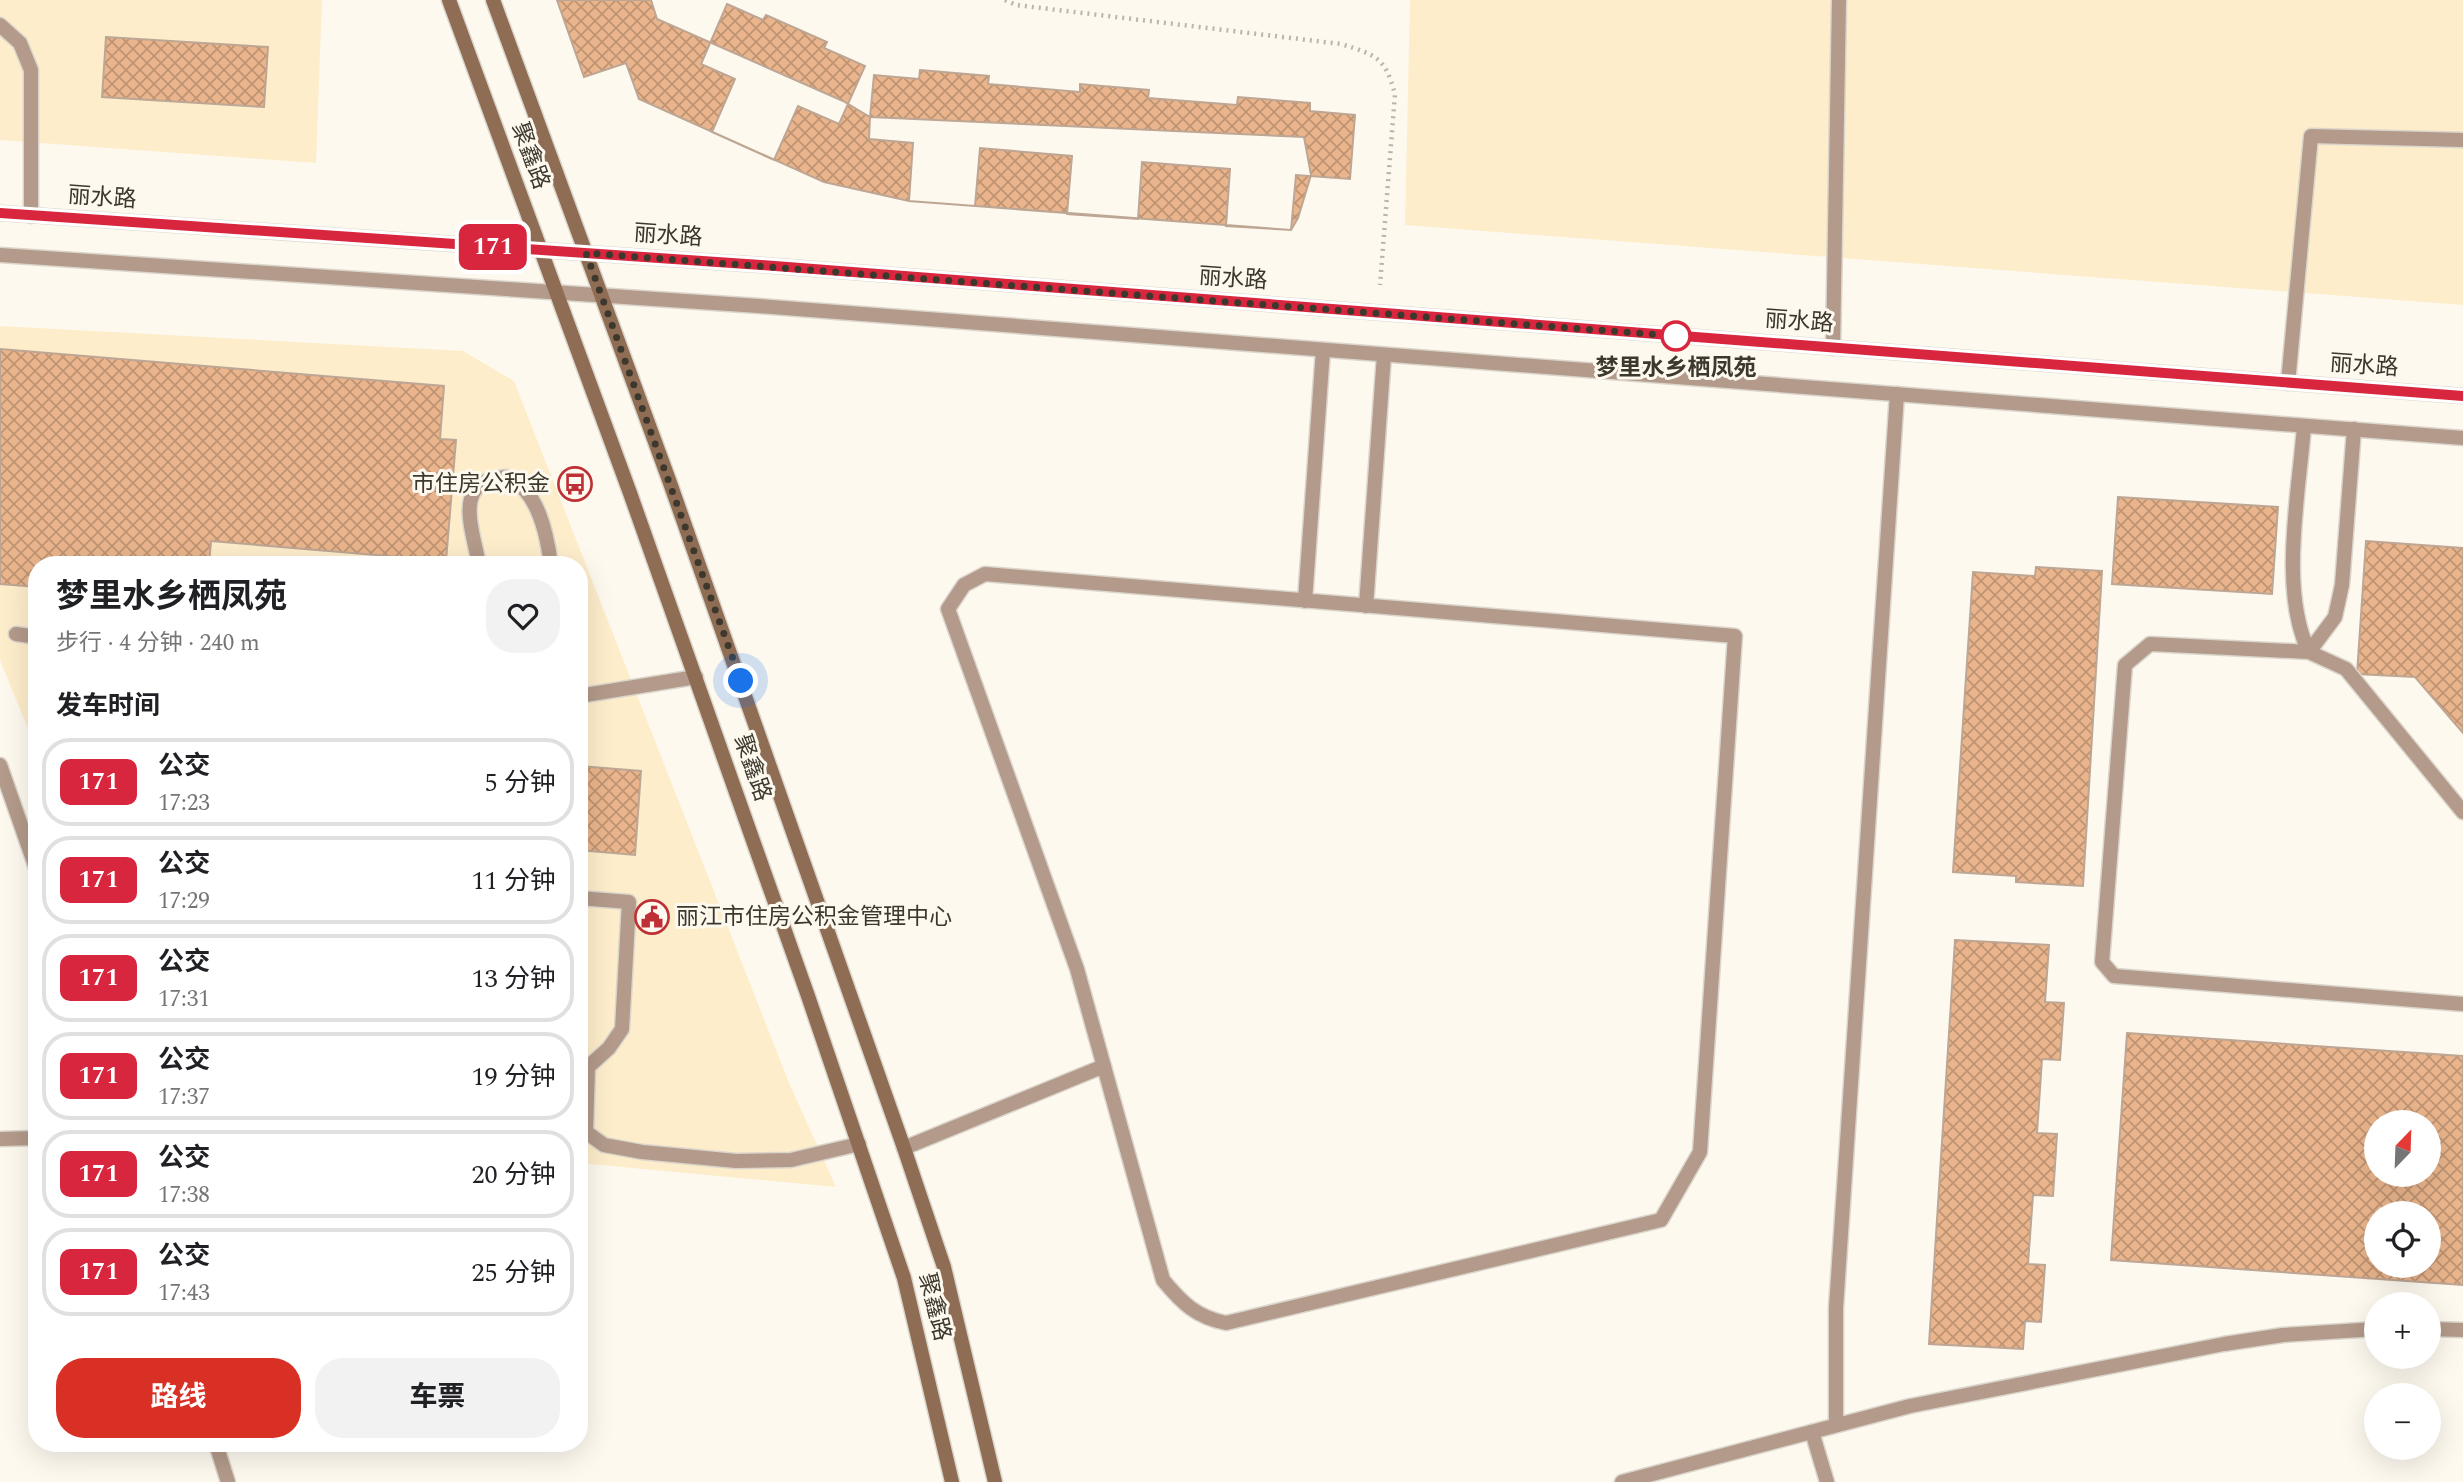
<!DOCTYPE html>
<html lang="zh">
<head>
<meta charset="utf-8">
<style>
	body { margin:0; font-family:Spectral,"Noto Sans SC",serif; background:#f2f2f2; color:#202124; height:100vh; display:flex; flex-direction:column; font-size:26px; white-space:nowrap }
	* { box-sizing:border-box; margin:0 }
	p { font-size:23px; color:#757577 }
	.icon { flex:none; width:38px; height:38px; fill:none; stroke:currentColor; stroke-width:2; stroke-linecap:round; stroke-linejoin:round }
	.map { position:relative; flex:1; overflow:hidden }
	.drawer { position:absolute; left:28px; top:556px; width:560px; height:896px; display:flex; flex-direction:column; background:#fff; border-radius:28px; box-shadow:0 7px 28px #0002 }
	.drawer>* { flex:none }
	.badge { padding:0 14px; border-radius:10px; font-size:24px; line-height:46px }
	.needle { width:46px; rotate:23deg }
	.fabs { position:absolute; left:2364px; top:1110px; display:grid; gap:14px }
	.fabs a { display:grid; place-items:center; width:77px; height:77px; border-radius:50%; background:#fff; box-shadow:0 7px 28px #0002; font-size:35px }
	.you { position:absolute; width:35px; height:35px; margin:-18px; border:5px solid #fff; border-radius:50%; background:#1a73e8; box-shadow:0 0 0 10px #1a73e833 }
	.map>.badge { position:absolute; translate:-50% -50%; box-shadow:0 0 0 4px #fff }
	h2 { padding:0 28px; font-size:26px; line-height:63px }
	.round { display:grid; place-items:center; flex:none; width:74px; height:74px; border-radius:28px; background:#f2f2f2 }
	.head { display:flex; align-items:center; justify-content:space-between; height:119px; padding:0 28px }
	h1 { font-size:33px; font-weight:700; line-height:52px }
	.primary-button { display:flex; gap:14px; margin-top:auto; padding:14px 28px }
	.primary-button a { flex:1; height:80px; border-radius:28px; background:#d93025; color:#fff; font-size:28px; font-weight:700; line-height:80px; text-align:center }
	.primary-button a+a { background:#f2f2f2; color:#202124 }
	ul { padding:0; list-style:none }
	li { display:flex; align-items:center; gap:21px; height:88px; margin:0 14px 10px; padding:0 14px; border:4px solid #e0e0e0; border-radius:28px }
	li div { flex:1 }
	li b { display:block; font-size:26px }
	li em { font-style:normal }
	li .badge { min-width:77px; font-weight:700; text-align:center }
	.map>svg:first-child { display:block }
</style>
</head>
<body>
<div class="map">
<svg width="2463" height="1482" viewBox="0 0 2463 1482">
	<defs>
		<pattern id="building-cross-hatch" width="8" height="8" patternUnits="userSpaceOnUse" patternTransform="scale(1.75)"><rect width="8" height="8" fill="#eab58c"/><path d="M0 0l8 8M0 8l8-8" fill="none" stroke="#bf9473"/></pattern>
	</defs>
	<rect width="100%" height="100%" fill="#fef9ef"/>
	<path fill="#fdedcb" d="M0,0H322L316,163L0,140Z
		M1410,0H2463V305L1405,225Z
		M0,326L463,351L514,381L789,1083L836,1187L579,1163V565H37V751L0,660Z"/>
	<path fill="url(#building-cross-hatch)" stroke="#bea694" stroke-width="2" fill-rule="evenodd" d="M557,0H651L657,19L843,101L870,117L1304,137L1311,175L1298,218L1291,230L909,201L824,182L639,99L626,63L584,77Z
		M727,4L763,20L766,15L827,42L824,48L865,66L839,124L798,106L774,160L712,132L735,79L701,64Z
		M106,37L268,47L264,107L102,97Z
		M920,70L989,76L988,84L1080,92V84L1149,90L1148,98L1237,105L1238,97L1310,103V111L1355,115L1350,179L1296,175L1291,230L1226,226L1230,169L1142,162L1138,219L1067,214L1072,156L980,148L975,206L909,201L913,143L869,139L870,117L874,75L919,79Z
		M0,349L444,386L440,439L456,440L446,561L211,541L209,565H37V587L0,584Z
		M2118,497L2278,507L2272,594L2112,584Z
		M2366,541L2463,548V733L2415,677L2357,674Z
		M2036,567L2102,571L2083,886L2016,882V876L1953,872L1973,572L2035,576Z
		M579,766L641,771L635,855L579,850Z
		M1955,940L2049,945L2045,1002L2064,1003L2060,1060L2042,1059L2037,1133L2057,1134L2053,1196L2033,1195L2028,1264L2045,1265L2041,1322L2025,1321L2023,1349L1929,1344Z
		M2127,1033L2463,1056V1285L2111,1260ZM2376,1122H2429V1174H2376ZM2376,1213H2429V1265H2376Z"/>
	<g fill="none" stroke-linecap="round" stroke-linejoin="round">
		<g stroke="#dbd6cc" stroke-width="17">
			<path id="service" d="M0,25L20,43L31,70V216
				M1833,348L1839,0
				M2288,383L2311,136L2463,140
				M2304,426C2299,494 2279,590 2309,652
				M479,565C473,529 451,480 506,477C538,488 547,534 551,565
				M985,574L1735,636L1700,1152L1661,1220L1226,1323C1196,1317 1182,1303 1163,1280L1077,969L948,609L964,585Z
				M1305,601L1323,350
				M1366,606L1384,355
				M16,634L37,637
				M2309,652L2335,617L2342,585L2354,429
				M579,696L696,677
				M2463,812L2346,669L2309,652L2150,644L2125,665L2102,962L2114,976L2463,1004
				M579,898L629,902L622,1029L609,1048L588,1067H581
				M588,1067L586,1132L604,1145L642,1152L736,1161L791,1160L859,1144
				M904,1148L1104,1066
				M1812,1432L1827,1482"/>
		</g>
		<g stroke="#dbd6cc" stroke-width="17">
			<path id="minor" d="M0,765L37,871
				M0,1139L37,1138
				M2429,1329L2463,1330
				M1836,1425V1308L1897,394
				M216,1444L228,1482
				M1622,1482L1910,1406L2224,1344L2283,1335L2376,1329"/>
		</g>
		<g stroke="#dbd6cc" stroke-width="17">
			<path id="tertiary" d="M0,213L761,265L2463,396
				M0,255L759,306L2463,438"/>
		</g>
		<g stroke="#dbd6cc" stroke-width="17">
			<path id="secondary" d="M449,0L630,493L808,996L904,1278L952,1482
				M493,0L669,480L904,1148L944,1267L995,1482"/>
		</g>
		<path stroke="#bab5aa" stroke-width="4.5" stroke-dasharray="2 5" stroke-linecap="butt" d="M1005,0L1016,5L1341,44C1376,55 1385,57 1395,94L1380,285"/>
		<use href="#service" stroke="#b39a8a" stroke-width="14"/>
		<use href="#minor" stroke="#b39a8a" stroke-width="14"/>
		<use href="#tertiary" stroke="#b39a8a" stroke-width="14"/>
		<use href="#secondary" stroke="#8f6c54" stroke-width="14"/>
	</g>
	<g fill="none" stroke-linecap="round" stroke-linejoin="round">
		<g stroke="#fff" stroke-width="16">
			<path id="line" d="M0,213L761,265L2463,396"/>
		</g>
		<use href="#line" stroke="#d7263d" stroke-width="10"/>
		<path stroke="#3d382d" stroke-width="7" stroke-dasharray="0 12.6" d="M741,681L586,253L1676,336"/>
	</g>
	<defs>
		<g id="bus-ring" transform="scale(1.75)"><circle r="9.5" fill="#fef9ef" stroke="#bf3036" stroke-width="1.5"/><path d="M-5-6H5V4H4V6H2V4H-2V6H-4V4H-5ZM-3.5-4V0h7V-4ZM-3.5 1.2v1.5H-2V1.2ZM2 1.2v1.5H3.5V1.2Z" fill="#bf3036"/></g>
		<g id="civic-ring" transform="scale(1.75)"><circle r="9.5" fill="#fef9ef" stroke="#bf3036" stroke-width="1.5"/><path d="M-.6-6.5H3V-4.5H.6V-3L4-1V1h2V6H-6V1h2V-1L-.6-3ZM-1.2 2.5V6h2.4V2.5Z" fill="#bf3036"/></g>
	</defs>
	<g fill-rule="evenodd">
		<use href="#bus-ring" x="575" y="484"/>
		<use href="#civic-ring" x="652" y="917"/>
	</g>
	<circle fill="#fff" stroke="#d7263d" stroke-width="3.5" cx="1676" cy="336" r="14"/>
	<g text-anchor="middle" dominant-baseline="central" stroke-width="6" stroke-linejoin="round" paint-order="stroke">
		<g font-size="23" fill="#3d382d" stroke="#fef9ef">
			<text transform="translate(530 156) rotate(70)">聚鑫路</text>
			<text transform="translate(102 198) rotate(4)">丽水路</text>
			<text transform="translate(668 236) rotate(4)">丽水路</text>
			<text transform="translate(1233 279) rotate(4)">丽水路</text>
			<text transform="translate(1799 322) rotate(4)">丽水路</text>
			<text transform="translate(2364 366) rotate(4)">丽水路</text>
			<text transform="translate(752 768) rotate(71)">聚鑫路</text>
			<text transform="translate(934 1307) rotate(76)">聚鑫路</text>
		</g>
		<g font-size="23" font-weight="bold" fill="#3d382d" stroke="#fef9ef">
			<text x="1676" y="368">梦里水乡栖凤苑</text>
		</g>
		<g font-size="23" fill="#3d382d" stroke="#fef9ef" text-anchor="end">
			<text x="550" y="484">市住房公积金</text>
			<text x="676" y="917" text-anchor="start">丽江市住房公积金管理中心</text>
		</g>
	</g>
</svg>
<div class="fabs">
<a><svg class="needle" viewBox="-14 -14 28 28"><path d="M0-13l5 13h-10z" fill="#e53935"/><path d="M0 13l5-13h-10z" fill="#757577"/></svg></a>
<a><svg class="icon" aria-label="locate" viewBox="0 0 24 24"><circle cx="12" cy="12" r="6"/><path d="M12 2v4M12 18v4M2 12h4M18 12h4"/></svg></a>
<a>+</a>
<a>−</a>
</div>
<div class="you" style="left:741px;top:681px"></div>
<b class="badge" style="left:493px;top:247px;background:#d7263d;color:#fff">171</b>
<section class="drawer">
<div class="head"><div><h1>梦里水乡栖凤苑</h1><p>步行 · 4 分钟 · 240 m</p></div><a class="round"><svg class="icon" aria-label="heart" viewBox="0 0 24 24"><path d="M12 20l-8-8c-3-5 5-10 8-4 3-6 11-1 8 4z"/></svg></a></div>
<h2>发车时间</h2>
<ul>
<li><span class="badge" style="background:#d7263d;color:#fff">171</span><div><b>公交</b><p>17:23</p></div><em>5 分钟</em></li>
<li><span class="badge" style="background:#d7263d;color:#fff">171</span><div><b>公交</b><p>17:29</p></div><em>11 分钟</em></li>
<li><span class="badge" style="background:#d7263d;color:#fff">171</span><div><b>公交</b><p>17:31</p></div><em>13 分钟</em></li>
<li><span class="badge" style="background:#d7263d;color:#fff">171</span><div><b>公交</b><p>17:37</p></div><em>19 分钟</em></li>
<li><span class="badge" style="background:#d7263d;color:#fff">171</span><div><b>公交</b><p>17:38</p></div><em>20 分钟</em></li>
<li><span class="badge" style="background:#d7263d;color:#fff">171</span><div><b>公交</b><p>17:43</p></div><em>25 分钟</em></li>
</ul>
<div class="primary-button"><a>路线</a><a>车票</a></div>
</section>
</div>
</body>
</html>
